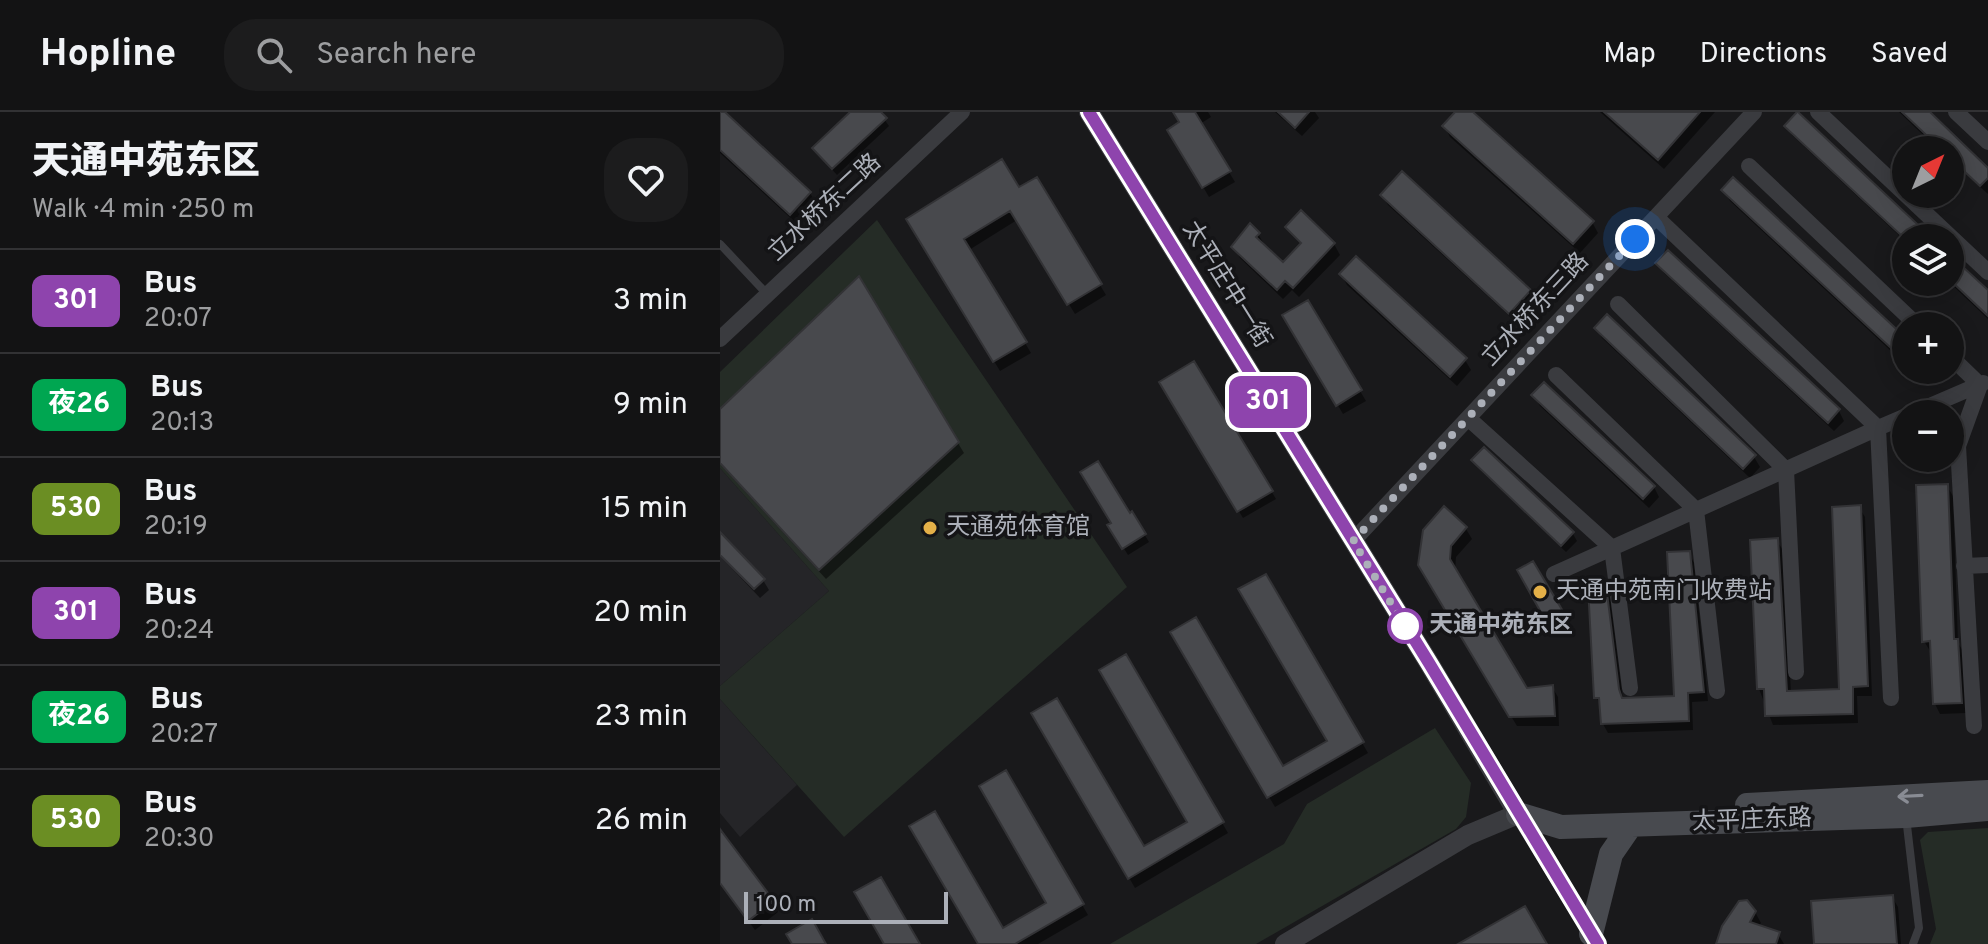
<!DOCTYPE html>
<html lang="en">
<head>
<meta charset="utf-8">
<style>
	body { margin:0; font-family:Overpass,"Noto Sans SC",sans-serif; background:#1c1c1d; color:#f1f3f6; height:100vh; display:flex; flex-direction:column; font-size:30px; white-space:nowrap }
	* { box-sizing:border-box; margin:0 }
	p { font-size:26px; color:#9d9ea0 }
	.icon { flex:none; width:44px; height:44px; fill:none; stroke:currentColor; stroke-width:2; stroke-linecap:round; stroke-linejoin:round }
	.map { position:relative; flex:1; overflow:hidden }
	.side { display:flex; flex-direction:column; background:#131314; width:720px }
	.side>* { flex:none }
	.badge { padding:0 16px; border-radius:12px; font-size:28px; line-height:52px }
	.needle { width:52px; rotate:43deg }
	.fabs { position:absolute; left:1172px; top:24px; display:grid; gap:16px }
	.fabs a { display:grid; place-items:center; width:72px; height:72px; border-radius:50%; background:#131314; box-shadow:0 4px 20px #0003,0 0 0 2px #323234; font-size:40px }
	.scale { position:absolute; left:24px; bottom:20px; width:204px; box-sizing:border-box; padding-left:8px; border:4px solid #acb0b9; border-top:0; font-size:22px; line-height:28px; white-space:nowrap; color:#acb0b9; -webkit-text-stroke:6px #141416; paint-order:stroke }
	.you { position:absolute; width:40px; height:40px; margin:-20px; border:6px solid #fff; border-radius:50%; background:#1a73e8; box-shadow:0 0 0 12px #1a73e833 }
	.map>.badge { position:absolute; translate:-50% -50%; box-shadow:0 0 0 4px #fff }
	.round { display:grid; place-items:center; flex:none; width:84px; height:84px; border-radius:32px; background:#1c1c1d }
	.head { display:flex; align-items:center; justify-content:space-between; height:136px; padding:0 32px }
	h1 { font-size:38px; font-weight:800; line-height:60px }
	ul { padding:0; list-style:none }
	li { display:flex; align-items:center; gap:24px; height:104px; padding:0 32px; border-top:2px solid #323234 }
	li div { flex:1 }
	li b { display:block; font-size:30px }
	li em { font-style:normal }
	li .badge { min-width:88px; font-weight:700; text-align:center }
	header { display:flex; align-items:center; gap:48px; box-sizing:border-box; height:112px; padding:0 40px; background:#131314; border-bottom:2px solid #323234 }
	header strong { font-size:38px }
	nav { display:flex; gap:44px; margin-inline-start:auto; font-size:28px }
	.search { width:560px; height:72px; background:#1c1c1d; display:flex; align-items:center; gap:20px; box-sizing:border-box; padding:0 28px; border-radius:32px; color:#9d9ea0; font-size:30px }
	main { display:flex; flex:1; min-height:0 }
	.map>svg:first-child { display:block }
</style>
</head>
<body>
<header>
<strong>Hopline</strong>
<div class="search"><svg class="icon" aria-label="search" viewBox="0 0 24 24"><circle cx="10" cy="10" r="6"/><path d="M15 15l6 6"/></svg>Search here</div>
<nav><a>Map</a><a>Directions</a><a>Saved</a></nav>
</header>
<main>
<section class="side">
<div class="head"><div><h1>天通中苑东区</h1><p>Walk · 4 min · 250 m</p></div><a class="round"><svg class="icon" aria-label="heart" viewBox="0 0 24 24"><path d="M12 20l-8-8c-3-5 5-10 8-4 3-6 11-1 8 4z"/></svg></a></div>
<ul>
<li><span class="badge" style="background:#8e44ad;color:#fff">301</span><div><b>Bus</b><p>20:07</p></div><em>3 min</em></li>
<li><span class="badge" style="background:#00a651;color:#fff">夜26</span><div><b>Bus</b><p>20:13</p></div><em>9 min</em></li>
<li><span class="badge" style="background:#6b8e23;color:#fff">530</span><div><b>Bus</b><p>20:19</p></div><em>15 min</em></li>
<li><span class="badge" style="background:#8e44ad;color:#fff">301</span><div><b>Bus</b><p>20:24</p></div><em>20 min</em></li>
<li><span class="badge" style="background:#00a651;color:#fff">夜26</span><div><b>Bus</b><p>20:27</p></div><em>23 min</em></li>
<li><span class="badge" style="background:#6b8e23;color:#fff">530</span><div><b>Bus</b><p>20:30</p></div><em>26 min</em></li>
</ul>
</section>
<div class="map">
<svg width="1268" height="832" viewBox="0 0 1268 832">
	<rect width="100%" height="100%" fill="#19191b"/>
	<path fill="#252528" d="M0,356L109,479L0,574Z
		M0,587L77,673L20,725L0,701Z"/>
	<path fill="#252c26" d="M157,108L407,475L124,725L0,587V574L109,479L0,356V260Z
		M715,616L751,671L746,705L736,717L536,832H390L564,732L587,692Z
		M1268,716V832H1210L1216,817L1200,728L1208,720Z"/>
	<path fill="#0007" d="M0,0L90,81L96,91L77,112L0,41Z
		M133,0H159L169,14L117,63L99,43Z
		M455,0H488L491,5L480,12L515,70L489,85L450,19L462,11Z
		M555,0H595L599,6L582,24Z
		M738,0H750L872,110L878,121L860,141L730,25L725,15Z
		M880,0H995L944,57Z
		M1179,0H1207L1268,58V82L1230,48V38H1219Z
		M1067,14L1209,126H1186V130L1072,23Z
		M316,67L386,183L355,202L297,108L249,138L311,241L280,259L189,108L299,78Z
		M1004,79L1186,229V253L1010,89Z
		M662,83L810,179L815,189L796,210L668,93Z
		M581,101L614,132L620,143L579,185L572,178L563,187L520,146L514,135L538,122L544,132L542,134L563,153L582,134L567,116Z
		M1230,146L1268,181V207L1229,170Z
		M938,151L1119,299L1124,309L1114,319L944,161Z
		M621,162L745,248L751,258L737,274L627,173Z
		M139,168L244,341L106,467L0,352V300Z
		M587,191L646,289L623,302L565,204Z
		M876,216L1034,345L1040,355L1030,366L882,226Z
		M474,252L556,387L523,406L442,271Z
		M1191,258H1215L1219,264L1209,274Z
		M814,284L934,375L939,385L929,396L820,294Z
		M764,338L853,422L857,429L846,440L758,356L754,349Z
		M1227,374L1233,384L1238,531L1243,539L1246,601L1220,602L1215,592L1213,539H1210L1204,529Z
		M1139,395L1145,405L1152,584H1137L1138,611L1053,613L1039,577L1057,429L1063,438L1071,581L1121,579Z
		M724,397L746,417L752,427L736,445L735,459L806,578L832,575L838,585L839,614H797L700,452Z
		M412,402L429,430L408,443L390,414Z
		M0,423L43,468L49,478L40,486L0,444Z
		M969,441L974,451L988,589L972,590L973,618L888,621L883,612L882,595L876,585L885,475L890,485L903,588L956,586Z
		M813,452L846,509L833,517L800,459Z
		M545,464L648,641L555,695L453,521L563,657L609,630Z
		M406,545L508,721L415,776L314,601L423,737L470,710Z
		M286,661L368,803L318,832H260L329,792Z
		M0,720L58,800L35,818L0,770Z
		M1172,785L1178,795L1181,832H1096Z
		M1035,800L1041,811L1038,815L1058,822L1064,832H998Z"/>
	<path fill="#48494d" stroke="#333336" stroke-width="2" d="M0,0H5L91,80L70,103L0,38Z
		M130,0H161L167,6L112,57L92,36Z
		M453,0H475L511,59L482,76L447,18L459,10Z
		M558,0H589L575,16Z
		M735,0H753L874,109L853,132L722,14Z
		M884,0H980L938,48Z
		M1077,0H1078L1212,126H1184L1064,14Z
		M1182,0H1210L1268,56V66L1260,74L1230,46V38H1222Z
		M282,47L299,75L317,65L382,172L347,193L290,99L244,127L307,230L273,250L186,107Z
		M682,59L811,178L789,202L660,83Z
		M1013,65L1186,226V250L1001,78Z
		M581,98L615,131L573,176L565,169L557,178L511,135L530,111L540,121L536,125L563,150L581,131L565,115Z
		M948,138L1120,297L1108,311L935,151Z
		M1230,143L1268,178V204L1230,168Z
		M636,144L747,246L730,265L619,162Z
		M139,164L239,330L99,458L0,351V297Z
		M588,188L642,278L616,294L562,203Z
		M887,202L1036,343L1023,357L874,216Z
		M474,249L553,379L517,400L439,270Z
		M824,270L935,374L923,387L811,283Z
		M764,335L854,420L841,434L751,348Z
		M378,349L410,401L412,399L426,422L402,437L387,413L391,411L360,360Z
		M1228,372L1234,527H1238L1242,591L1213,592L1210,529L1202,530L1196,373Z
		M1141,393L1148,574L1133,575V602L1045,604L1044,577H1037L1030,428L1058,426L1067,579L1119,577L1112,395Z
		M724,394L747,415L731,434L730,447L807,576L833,573L835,604L789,605L698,453L703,418Z
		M0,420L45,467L34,477L0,443Z
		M970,439L984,580L968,581L969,609L881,612L879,586H874L868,474L886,473L899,577L902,586L954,584L947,440Z
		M813,449L844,501L827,511L797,458Z
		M546,462L644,630L547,686L450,520L476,505L563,654L607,629L518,477Z
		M406,542L504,710L408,767L311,601L337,586L424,734L467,710L379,558Z
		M286,658L364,792L295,832H258L189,714L215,699L283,816L326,791L259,674Z
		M0,717L54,789L28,809L0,771Z
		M161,765L200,832H164L134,780Z
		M1173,783L1177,832H1094L1091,789Z
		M1027,788L1036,799L1030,810L1060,820L1056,832H996L1002,814L1019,789Z
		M805,794L827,832H738Z
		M92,807L106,832H72L66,822Z"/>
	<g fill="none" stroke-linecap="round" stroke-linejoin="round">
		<path stroke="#3a3b3f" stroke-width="8" d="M0,132L47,182
			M1186,705L1199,816L1193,832"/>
		<path stroke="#3a3b3f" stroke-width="16" d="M1098,0L1268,160
			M1236,0L1268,30
			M1029,54L1198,214
			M936,105L1158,316L1186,304
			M898,192L1066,358L1076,560
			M0,227L242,0
			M1230,244L1260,273L1238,334L1254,614
			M836,263L976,398L997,579
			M1191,302L1263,271
			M748,306L892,436L1158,316L1171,586
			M633,429L1034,0
			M1244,454L1268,453
			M834,462L892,436L910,576
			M798,702L878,832"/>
		<path stroke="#3a3b3f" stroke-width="20" d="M369,0L709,551L798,702L748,723L565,832"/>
		<path stroke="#484a4f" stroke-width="24" d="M1027,693L1268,680
			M798,702L841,715L1186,704L1268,697
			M871,822L891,742L911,713"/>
	</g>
	<defs><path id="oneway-shaft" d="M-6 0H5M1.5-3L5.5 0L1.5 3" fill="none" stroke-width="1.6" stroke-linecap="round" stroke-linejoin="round" transform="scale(2)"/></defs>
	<use stroke="#898c94" href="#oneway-shaft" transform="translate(1190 684) rotate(177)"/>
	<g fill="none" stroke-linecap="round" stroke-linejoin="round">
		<g stroke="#fff" stroke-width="18">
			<path id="line" d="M369,0L709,551L878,832"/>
		</g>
		<use href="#line" stroke="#8e44ad" stroke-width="12"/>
		<path stroke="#acb0b9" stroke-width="8" stroke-dasharray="0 14.4" d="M685,514L633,429L915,127"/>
	</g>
	<g fill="#e4b048" stroke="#141416" stroke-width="3">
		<circle cx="210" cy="416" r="8"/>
		<circle cx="820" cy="480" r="8"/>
	</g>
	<circle fill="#fff" stroke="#8e44ad" stroke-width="4" cx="685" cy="514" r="16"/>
	<g text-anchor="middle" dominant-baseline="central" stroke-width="7" stroke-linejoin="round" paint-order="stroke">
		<g font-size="24" fill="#acb0b9" stroke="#141416">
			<text transform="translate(105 96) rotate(-43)">立水桥东二路</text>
			<text transform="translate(506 173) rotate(58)">太平庄中一街</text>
			<text transform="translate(816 198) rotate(-47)">立水桥东三路</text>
			<text transform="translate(1032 709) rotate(-2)">太平庄东路</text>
		</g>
		<g font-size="24" fill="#acb0b9" stroke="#141416" text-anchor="start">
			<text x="226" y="416">天通苑体育馆</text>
			<text x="836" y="480">天通中苑南门收费站</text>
		</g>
		<g font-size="24" font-weight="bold" fill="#acb0b9" stroke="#141416" text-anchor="start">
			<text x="709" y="514">天通中苑东区</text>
		</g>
	</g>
</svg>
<div class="fabs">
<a><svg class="needle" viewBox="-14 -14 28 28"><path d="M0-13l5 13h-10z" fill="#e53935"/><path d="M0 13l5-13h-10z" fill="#9d9ea0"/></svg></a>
<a><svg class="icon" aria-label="layers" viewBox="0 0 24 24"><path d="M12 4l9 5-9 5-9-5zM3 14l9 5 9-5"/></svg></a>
<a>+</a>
<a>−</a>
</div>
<div class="scale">100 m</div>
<div class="you" style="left:915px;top:127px"></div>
<b class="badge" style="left:548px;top:290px;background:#8e44ad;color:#fff">301</b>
</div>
</main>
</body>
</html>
